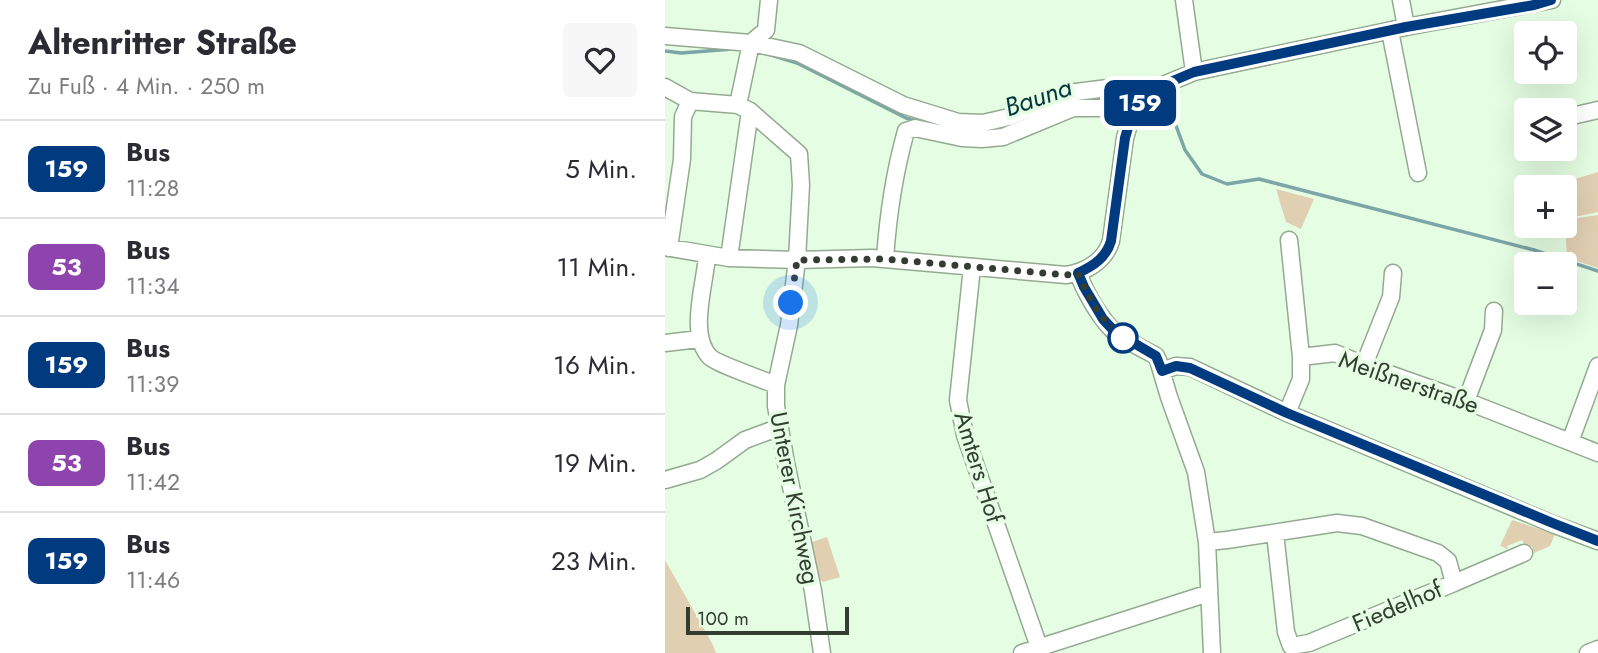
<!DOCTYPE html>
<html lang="de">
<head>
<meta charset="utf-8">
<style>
	body { margin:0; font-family:Jost,sans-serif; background:#f7f7f7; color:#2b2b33; height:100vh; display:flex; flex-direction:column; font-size:26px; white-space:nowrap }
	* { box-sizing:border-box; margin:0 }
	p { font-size:23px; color:#7c7c81 }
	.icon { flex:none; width:38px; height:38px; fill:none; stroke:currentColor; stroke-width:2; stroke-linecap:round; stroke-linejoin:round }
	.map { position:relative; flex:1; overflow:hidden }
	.drawer { display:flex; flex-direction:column; background:#fff; width:665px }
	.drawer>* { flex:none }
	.badge { padding:0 14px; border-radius:10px; font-size:24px; line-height:46px }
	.fabs { position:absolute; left:849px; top:21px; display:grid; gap:14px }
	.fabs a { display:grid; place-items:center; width:63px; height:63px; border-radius:7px; background:#fff; box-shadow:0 7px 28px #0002; font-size:35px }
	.scale { position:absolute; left:21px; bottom:18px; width:163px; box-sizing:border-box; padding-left:7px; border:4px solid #333d32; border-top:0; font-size:19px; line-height:24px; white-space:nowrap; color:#333d32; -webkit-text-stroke:5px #e5fee3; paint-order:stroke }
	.you { position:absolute; width:35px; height:35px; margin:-18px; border:5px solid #fff; border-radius:50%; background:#1a73e8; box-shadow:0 0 0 10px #1a73e833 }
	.map>.badge { position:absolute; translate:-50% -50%; box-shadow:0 0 0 4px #fff }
	.round { display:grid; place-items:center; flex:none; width:74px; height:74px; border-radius:7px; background:#f7f7f7 }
	.headline { display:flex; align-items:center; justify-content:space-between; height:119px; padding:0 28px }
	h1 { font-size:33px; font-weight:700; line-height:52px }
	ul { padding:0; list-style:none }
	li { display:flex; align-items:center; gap:21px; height:98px; padding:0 28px; border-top:2px solid #e1e1e2 }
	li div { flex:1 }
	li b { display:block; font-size:26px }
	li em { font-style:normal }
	li .badge { min-width:77px; font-weight:700; text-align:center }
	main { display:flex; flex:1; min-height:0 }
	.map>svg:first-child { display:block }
</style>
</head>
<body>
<main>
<section class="drawer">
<div class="headline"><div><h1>Altenritter Straße</h1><p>Zu Fuß · 4 Min. · 250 m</p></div><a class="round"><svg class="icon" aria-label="heart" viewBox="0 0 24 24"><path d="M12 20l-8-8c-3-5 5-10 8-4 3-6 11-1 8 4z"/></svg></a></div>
<ul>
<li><span class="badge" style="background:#003b80;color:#fff">159</span><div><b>Bus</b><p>11:28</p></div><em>5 Min.</em></li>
<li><span class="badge" style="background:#8e44ad;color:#fff">53</span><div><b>Bus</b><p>11:34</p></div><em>11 Min.</em></li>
<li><span class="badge" style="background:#003b80;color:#fff">159</span><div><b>Bus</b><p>11:39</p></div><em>16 Min.</em></li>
<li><span class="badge" style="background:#8e44ad;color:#fff">53</span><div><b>Bus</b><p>11:42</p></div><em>19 Min.</em></li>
<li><span class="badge" style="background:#003b80;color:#fff">159</span><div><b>Bus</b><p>11:46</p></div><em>23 Min.</em></li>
</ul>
</section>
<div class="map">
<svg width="933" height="653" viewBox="0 0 933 653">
	<rect width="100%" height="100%" fill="#e5fee3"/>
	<path fill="#e1cfb2" d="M933,172V212L900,219V187H887V186Z
		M611,189L649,199L636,229L621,222Z
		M933,215V268L902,258L900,220Z
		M847,520L890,534L885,546L869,553L867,546L861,548L857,540L842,546L843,549L835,546Z
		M162,537L175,577L158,582C146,573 147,557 144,543Z
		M0,560L47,643L51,653H0Z"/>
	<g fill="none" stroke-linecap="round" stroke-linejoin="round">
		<path stroke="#7ca5a7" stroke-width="3.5" d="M0,51L16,53L68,49
			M103,54L132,63L241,118L255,122
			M423,100L456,99L468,102
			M479,105L490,108L502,115L510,123L520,150L537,174L562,184L594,179L869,250L933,271"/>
		<g stroke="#93aa91" stroke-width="19">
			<path id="minor" d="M519,0L529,72
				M736,0L741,27
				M725,31L753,173
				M0,36L86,43L134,53L238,105L293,122L318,123L344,117L403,93L443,88L484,91
				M86,43L73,105L85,111L134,154L136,185L132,260L124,325L111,385V406L121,463L148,591L157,653
				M86,43L101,30L104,0
				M0,87L25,101L73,105
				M900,124L907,116L933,110
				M624,240L636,357
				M0,247L64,258L132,260L207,258L401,275C421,272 440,261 446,241L460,138L467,114L484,91L529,72L741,27L887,0
				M4,248L17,159L18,117L25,101
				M42,256C40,284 23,335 45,357C52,364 99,380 111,385
				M64,258L85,111
				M220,259C223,214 229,174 241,131L250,128L297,138L317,139L338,137L408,108H448L467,114
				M307,267L293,400L300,435L374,647
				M413,273C420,292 436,321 452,334C464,342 478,349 491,356L493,360L504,397L531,472L542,542L547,653
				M0,343L34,339
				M699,365L726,297L728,273
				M497,371L511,366L525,367L622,413L890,525L933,541
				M801,401L828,330L829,311
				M622,413L636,379V357L670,353L699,365L801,401L933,453
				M905,442L933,366
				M0,480L35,470L51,461L80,440L115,427
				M542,542L562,540L672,523L697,526L773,553L783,561L789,583L644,643L626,646L621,632L610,533
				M789,583L859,553
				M357,653L544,593
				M923,653L933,649"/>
		</g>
		<use href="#minor" stroke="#fff" stroke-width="16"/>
	</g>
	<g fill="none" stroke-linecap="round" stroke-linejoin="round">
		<g stroke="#fff" stroke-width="16">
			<path id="line" d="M886,0L869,5L741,27L529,72L484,91L467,114L460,138L446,241C441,258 428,266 413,273L419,287L438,319L450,332L491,356L497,371L511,366L525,368L622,413L890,524L933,541"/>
		</g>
		<use href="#line" stroke="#003b80" stroke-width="10"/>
		<path stroke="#333d32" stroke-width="7" stroke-dasharray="0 12.6" d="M126,303L132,260L220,259L401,275L413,273C423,298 438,324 460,339L458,338"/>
	</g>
	<circle fill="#fff" stroke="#003b80" stroke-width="3.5" cx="458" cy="338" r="14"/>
	<g text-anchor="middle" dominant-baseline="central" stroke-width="7" stroke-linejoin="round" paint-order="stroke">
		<g font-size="24" fill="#333d32" stroke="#e5fee3">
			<text transform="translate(744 382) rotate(19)">Meißnerstraße</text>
			<text transform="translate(314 467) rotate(73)">Amters Hof</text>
			<text transform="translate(130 498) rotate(79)">Unterer Kirchweg</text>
			<text transform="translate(732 606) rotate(-23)">Fiedelhof</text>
		</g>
		<g font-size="26" font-style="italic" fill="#03383e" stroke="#e5fee3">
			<text transform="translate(373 97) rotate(-19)">Bauna</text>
		</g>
	</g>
</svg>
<div class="fabs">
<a><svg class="icon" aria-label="locate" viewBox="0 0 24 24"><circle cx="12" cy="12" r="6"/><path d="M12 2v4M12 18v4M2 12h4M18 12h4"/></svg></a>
<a><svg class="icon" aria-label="layers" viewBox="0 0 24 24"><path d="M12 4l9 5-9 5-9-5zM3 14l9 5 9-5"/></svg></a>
<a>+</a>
<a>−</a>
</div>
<div class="scale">100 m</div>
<div class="you" style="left:126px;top:303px"></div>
<b class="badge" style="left:475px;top:103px;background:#003b80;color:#fff">159</b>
</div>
</main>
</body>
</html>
